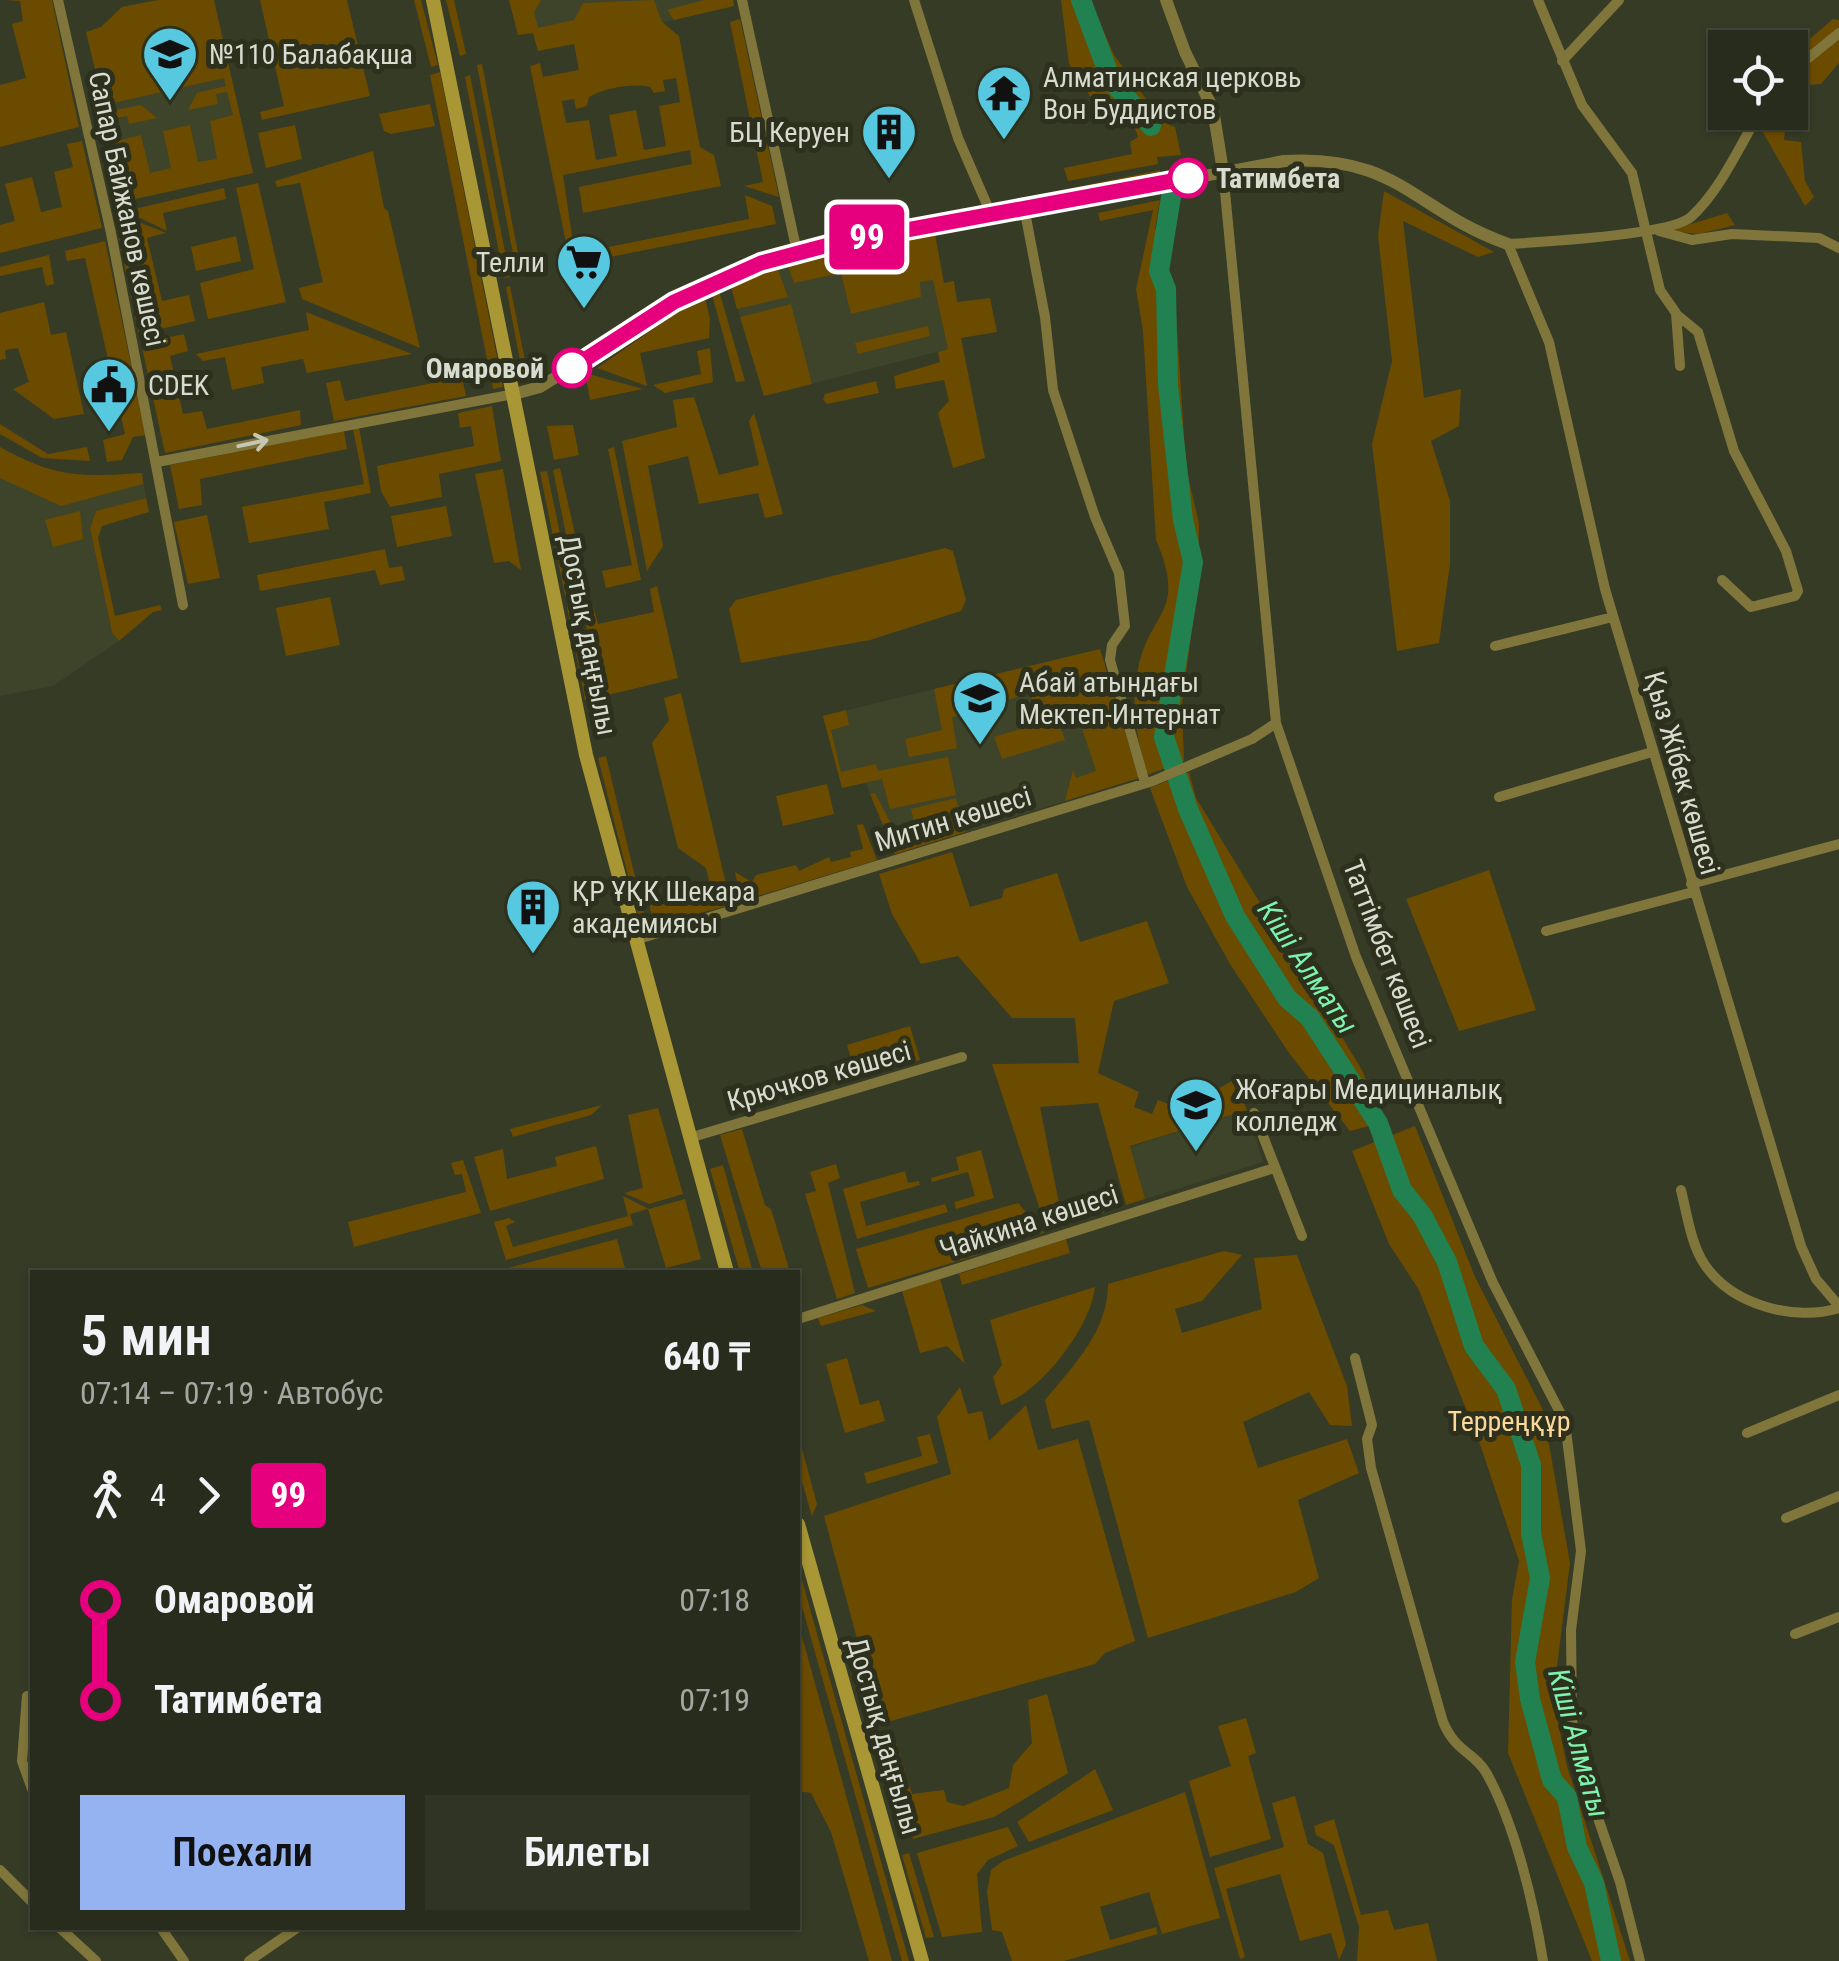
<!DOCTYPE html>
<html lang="ru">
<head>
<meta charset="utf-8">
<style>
	body { margin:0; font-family:"Roboto Condensed",sans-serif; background:#303425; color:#f1f3f6; height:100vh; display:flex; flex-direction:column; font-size:38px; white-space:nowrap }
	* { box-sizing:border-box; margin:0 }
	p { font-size:32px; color:#a5a7a3 }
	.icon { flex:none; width:55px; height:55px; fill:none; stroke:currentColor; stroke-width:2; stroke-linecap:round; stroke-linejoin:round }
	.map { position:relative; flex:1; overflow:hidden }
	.sheet { position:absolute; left:30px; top:1270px; width:770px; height:660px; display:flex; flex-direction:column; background:#282c1c; border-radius:0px; box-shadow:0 2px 8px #0004,0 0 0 2px #44483b }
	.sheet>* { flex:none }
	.badge { padding:0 20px; border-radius:8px; font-size:35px; line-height:65px }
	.tools { position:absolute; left:1708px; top:30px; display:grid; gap:20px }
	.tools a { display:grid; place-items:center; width:100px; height:100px; border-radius:0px; background:#282c1c; box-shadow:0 2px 8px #0004,0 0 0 2px #44483b; font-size:50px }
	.map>.badge { position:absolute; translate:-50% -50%; box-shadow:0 0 0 5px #fff }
	.legs { display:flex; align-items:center; gap:15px; height:110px; padding:0 50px; font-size:32px }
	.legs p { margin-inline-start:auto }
	.summary { display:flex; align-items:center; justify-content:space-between; height:170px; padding:0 50px }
	h1 { font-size:55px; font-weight:600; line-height:75px }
	.button { display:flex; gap:20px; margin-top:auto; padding:20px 50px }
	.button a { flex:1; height:115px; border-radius:0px; background:#95b2f1; color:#111; font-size:40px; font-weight:600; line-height:115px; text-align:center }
	.button a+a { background:#303425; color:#f1f3f6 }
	ul { padding:0 50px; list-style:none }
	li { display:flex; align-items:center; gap:35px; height:100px; font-size:38px }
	li i { display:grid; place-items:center; width:15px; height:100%; margin:0 12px; background:currentColor }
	li i::after { content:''; width:25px; height:25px; margin:-12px; border:8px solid; border-radius:50%; background:#282c1c }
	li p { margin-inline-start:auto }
	li:first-child i { background:linear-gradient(#0000 50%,currentColor 0) }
	li:last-child i { background:linear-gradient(currentColor 50%,#0000 0) }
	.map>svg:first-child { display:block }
</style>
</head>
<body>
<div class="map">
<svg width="1839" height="1961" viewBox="0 0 1839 1961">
	<rect width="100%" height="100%" fill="#363b26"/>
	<path fill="#3e4429" d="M158,0H214L253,173L126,201L86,32L101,27L122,7Z
		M517,0H733L734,6L538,51L533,33L525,34Z
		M799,259L933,279L948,349L764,396L730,283Z
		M0,453L50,479L142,473L146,498L96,511L90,528L112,631L119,641L53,686L0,696Z
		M1100,649L1139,778L895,854L866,783L842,788L823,716Z
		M1247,1110L1263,1162L1145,1199L1130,1147Z"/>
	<path fill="#6b4b00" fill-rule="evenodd" d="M6,0H52L79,127L0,147V85L26,78L12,24L23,21L20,1Z
		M158,0H214L253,173L126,201L105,112L141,105L157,118L129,124L127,116L116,118L121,140L141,135L150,173L171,168L163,131L190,125L198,162L217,159L210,121L233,115L227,92L216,94L218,104L188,110L197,93L226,86L224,78L104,105L86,32L101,27L122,7Z
		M260,0H347L370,96L262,120L260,112L284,106Z
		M414,0H421L438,65L431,67Z
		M446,0H454L466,54L460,56Z
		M509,0H541L534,12L538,28L574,20L583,3L654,0L662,22L679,36L700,147L714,155L721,186L583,213L579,187L692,164L690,150L563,175L575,256L569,257L530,66L540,63L543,77L579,70L574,44L538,51L533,33L518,35ZM676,78L680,102L659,106L666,146L644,150L636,110L609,115L617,156L596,160L589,120L566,123L562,101L574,99L576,109L587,106L589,97C605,88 632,83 650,87L654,93L665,91L663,80Z
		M704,0H733L734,6L674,20L667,10Z
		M1061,0H1090L1114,55L1163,122L1175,127L1181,155L1157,157L1158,164L1068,181L1064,168L1132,154L1130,142L1138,137L1134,126L1116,110H1099L1069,64Z
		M740,19L779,197L744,186L763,182L730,22Z
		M1833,19L1839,20V63L1821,84L1806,85L1790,99V56Z
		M482,64L522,274L517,275L477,65Z
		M440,72L503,387L493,389L430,75Z
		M470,75L510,277L504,278L465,77Z
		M430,104L435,126L391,134L384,131L379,114Z
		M1752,113H1787L1784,140L1801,142L1805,181L1814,197L1805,206Z
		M295,125L302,159L266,168L258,133Z
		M82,141L102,228L0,253V225L15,221L5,184L32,177L41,212L62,207L54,172L73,167L67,144Z
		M373,151L384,208L388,211L420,348L302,299L299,288L323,282L300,183L277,187L275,181Z
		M1160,170L1161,175L1007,207V201Z
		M258,183L286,302L208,319L200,283L254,269L236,188Z
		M224,188L226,199L163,213L167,231L126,211Z
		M1384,191L1494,252L1478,257L1403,221L1424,398L1461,389L1459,426L1431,441L1450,501V564L1439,643L1397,651L1372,444L1392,361L1378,236Z
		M745,195L772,206L776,224L590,261L588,251L749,219Z
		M1160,200L1155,229L1173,228L1165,253L1176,313L1186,467L1199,524L1198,584L1182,704L1184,761L1147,775C1137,737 1130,708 1138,669C1149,611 1188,614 1156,540L1143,331L1136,289L1153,210L1100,221L1098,213Z
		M1727,213L1735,225L1699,234L1668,231Z
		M119,214L166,233L147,238L162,301L189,295L195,321L139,334L114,215Z
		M935,234L944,283L954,281L957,302L990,298L997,332L961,338L985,458L953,468L938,413L949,401L944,380L896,389L894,376L940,362L938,352L948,349L933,280L920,282L921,297L851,314L841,273L794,283L787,263Z
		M236,236L241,261L196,271L191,247Z
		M105,241L146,435L133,437L122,460L107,462L103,440L125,434L85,258L67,261L65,251Z
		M49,255L54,284L46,286L42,267L0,276V267Z
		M777,267L788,297L737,309L730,283Z
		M510,286L527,370L522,371L506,287Z
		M718,287L745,381L736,382L711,291Z
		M704,294L710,319L709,338L640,353L647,386L597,368Z
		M44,302L51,335L66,332L84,414L54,419L13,389L29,382L18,348L5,350L6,359L0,360V313Z
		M791,304L812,384L764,396L740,317Z
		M306,312L412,354L307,373L303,359L261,367L264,383L232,390L225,357L203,361L196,354L309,330Z
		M928,326L930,336L858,354L855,343Z
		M184,334L188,351L170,356L183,414L202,411L207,429L300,410L301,425L165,453L141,343Z
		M710,348L713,382L665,393L653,385L701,374L697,351Z
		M585,373L643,389L590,400Z
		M462,377L466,396L334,421L326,383L340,380L345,401Z
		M876,381L879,393L827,404L823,400L825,394Z
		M694,397L719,475L759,465L749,421L754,413L783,514L765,518L758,493L699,504L688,456L648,466L663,546L647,571L622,441L677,427L673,400Z
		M492,406L501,461L439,474L442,497L390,507L381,491L377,466L474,446L471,426L460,428L458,413Z
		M0,424L48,454L87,447L90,461L42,458L0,434Z
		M573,425L579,455L554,460L547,426Z
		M359,427L371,493L324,502L329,529L249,543L242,507L364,484L353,429Z
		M344,431L347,449L200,479L202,505L179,509L170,465Z
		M0,447C56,478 80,477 142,473L143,484L61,506L0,478Z
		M614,447L641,580L606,588L602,571L632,565L608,449Z
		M560,468L588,591L578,594L553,470Z
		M503,469L521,570L509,561L494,563L475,474Z
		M547,471L573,597L565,596L540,472Z
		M146,498L149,512L102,526L98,538L115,616L160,605L162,610L153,612L119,641L112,632L90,528L96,511Z
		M446,506L452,536L397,547L391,516Z
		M80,511L83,539L53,547L45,520Z
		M207,515L220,578L188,584L174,522Z
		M945,548L953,551L966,600L961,611L870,640L741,663L729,609L736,600Z
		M385,549L389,568L402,566L405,580L380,585L375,570L260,591L257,575Z
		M657,586L678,678L600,697L582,604L592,602L598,624L654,612L650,589Z
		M330,597L340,645L286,656L276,608Z
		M575,604L594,699L585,700L567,607Z
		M1100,649L1139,778L1065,801L1073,770L1076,778L1096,771L1076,710L1057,717L1065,740L1002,759L994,737L1040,723L1030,693L952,717L957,748L909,757L905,739L942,730L934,689Z
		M681,693L731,905L654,925L644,882L650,880L655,902L711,889L706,868L678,848L652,743L669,720L664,698Z
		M846,710L849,725L831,730L841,772L876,764L878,771L948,757L956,795L890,809L882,779L842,788L823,716Z
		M606,756L644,914L638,915L598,758Z
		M1189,772L1196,798L1362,1070L1384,1122L1350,1131L1289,1053L1230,964L1187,887L1150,788Z
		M827,784L834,814L783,826L776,796Z
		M875,793L897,835L916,830L911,809L956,798L965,832L895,854L870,794Z
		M863,824L877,860L741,901L735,872L752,882L756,875L796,865L799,871L829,857L831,862L851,857L850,852L863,849L857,825Z
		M952,852L970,907L1002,898L1004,889L1057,873L1080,942L1147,921L1169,983L1114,1001L1098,1073L1139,1092L1134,1107L1152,1114L1158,1100L1181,1109L1234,1080L1247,1110L1130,1146L1145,1199L1126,1205L1098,1103L1040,1107L1060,1208L1098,1201L1105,1212L1046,1228L992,1064L1079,1063L1075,1018H1012L958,956L921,964L892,914L879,874Z
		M1489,870L1536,1010L1459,1031L1406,899Z
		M910,1026L920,1060L857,1079L847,1045Z
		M602,1105L591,1115L513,1137L510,1129Z
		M658,1108L683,1194L649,1204L624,1193L643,1188L628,1115Z
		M1415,1126L1475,1277L1543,1410L1570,1563L1553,1698L1567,1766L1630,1961H1592L1508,1753L1512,1600L1519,1561L1481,1447L1419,1290L1389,1244L1352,1151Z
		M742,1129L765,1205L771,1209L790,1272H762L720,1135Z
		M596,1146L604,1179L490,1211L474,1157L503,1149L507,1179L557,1166L555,1157Z
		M981,1150L994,1198L956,1209L954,1202L975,1196L968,1172L932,1182L931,1178L959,1170L956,1157Z
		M463,1160L481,1213L354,1247L348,1222L466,1192L462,1174L455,1175L451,1163Z
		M836,1164L840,1178L828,1183L855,1293L837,1299L805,1194L816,1191L810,1172Z
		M723,1165L753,1272H740L710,1169Z
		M905,1171L908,1183L919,1181L920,1185L860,1202L866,1226L945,1204L948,1212L857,1239L843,1189Z
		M623,1196L649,1209L685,1199L701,1259L666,1268L648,1209L630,1214L633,1225L506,1260L494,1222L509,1218L515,1222L506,1226L513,1247L628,1216Z
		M1018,1203L1044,1233L1009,1241L1003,1224L976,1233L978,1255L868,1288L856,1249Z
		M617,1239L626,1272H509L508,1268Z
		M1066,1239L1070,1253L962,1285L959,1274Z
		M1224,1251L1242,1255L1202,1301L1175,1309L1182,1333L1262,1309L1254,1258L1297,1255L1347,1386L1352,1426L1330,1425L1309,1392L1243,1422L1258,1468L1347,1439L1359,1473L1298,1500L1319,1578L1296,1592L1148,1638L1089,1420L1052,1429L1045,1400C1074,1365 1108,1331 1108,1284Z
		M940,1279L965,1364L947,1346L920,1353L902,1291Z
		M1095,1287C1091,1327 1040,1394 1001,1405L993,1377L1002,1365L990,1320Z
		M862,1305L876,1311L821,1326L818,1318Z
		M847,1358L860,1405L879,1400L885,1421L845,1433L826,1364Z
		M960,1387L968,1414L982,1411L989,1441L1026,1405L1038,1450L1078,1439L1135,1641L1105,1653L1095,1664L880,1724L824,1516L951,1474L937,1417Z
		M798,1434L817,1504L812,1516L798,1468Z
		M930,1434L938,1463L867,1484L864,1473L922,1456L917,1437Z
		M798,1566L909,1961H902L798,1592Z
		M798,1622L892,1961H869L831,1832L811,1793L798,1791Z
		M1047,1694L1068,1773L994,1817L913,1839L884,1737L893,1733L912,1794L944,1790L947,1802L963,1806L1009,1788L1013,1765L1032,1743L1028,1700Z
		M1246,1718L1256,1753L1248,1756L1271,1839L1210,1857L1189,1781L1231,1766L1218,1726Z
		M1095,1769L1113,1810L1029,1842L1017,1822Z
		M1185,1792L1220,1918L1162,1934L1149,1892L1100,1907L1110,1940L1156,1927L1158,1934L1064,1961H1012L1002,1932L992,1930L987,1892L991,1870L1003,1861Z
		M1295,1796L1308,1844L1323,1853L1346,1944L1339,1960L1331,1933L1300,1941L1280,1874L1226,1889L1245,1957L1240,1959L1214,1868L1284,1847L1272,1803Z
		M1334,1819L1361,1915L1388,1910L1394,1930L1428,1923L1437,1961H1357L1359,1927L1334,1845L1316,1835L1314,1826Z
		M1008,1827L1018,1846L988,1860L977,1874L982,1932L942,1937L917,1853Z
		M909,1853L934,1937L926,1938L902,1855Z"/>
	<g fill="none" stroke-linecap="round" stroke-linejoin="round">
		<path stroke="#228150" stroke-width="20" d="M1081,0L1111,80L1151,126
			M1171,197L1159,271L1166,289L1168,385L1183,520L1193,562L1164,737L1188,809L1235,916L1287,998L1310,1018L1378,1123L1402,1190L1422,1215L1447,1262L1474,1346L1506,1389L1531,1465V1533L1540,1578L1525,1662L1530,1699L1552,1780L1567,1797L1577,1847L1594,1883L1611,1961"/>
		<path stroke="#80763c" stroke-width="10" d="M58,0L111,233L183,605
			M742,0L797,252
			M914,0L958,138L991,214
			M1538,0L1582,105L1632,173L1660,290L1676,313L1680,366
			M1562,61L1619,0
			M1790,73L1839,33
			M1760,112C1740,145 1720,191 1691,217C1671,235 1542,242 1508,244L1549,342L1605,589L1801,1246L1816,1279L1839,1306
			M1223,171L1276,723L1356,957L1493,1283L1565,1422L1581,1551L1571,1630L1572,1720L1578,1760L1620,1882L1640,1961
			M1024,207L1045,317L1053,390L1095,517L1119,573L1125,626L1112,645L1110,660L1145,783
			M1659,231L1692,240L1732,234L1819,238L1839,248
			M1676,314L1698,332L1734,451L1786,551L1798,591L1795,596L1751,607L1722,580
			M157,462L514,394
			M1495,646L1613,617
			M1499,797L1652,752
			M1691,884L1839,844
			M1546,931L1693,892
			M635,940L1153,781L1252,739L1276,723
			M1254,1113L1302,1236
			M689,1138L962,1057
			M1681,1190C1687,1214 1691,1245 1705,1265C1732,1305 1795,1322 1839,1308
			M798,1319L1274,1168
			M1355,1358L1372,1425L1367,1439L1371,1468L1443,1722C1457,1754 1474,1751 1487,1774C1515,1825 1534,1904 1543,1961
			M1747,1433L1839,1395
			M1786,1518L1839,1496
			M1795,1634L1839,1617
			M27,1696L22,1761L32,1789
			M0,1870L32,1902
			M60,1928L96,1961
			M161,1928L184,1961
			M249,1961L297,1928"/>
		<path stroke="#80763c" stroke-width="12" d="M1166,0L1185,52L1213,109L1223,171
			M514,394L540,387L706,284L797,252L1284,161C1399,154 1414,211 1508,244"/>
		<path stroke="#a89734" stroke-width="14" d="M433,0L586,755L727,1272
			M798,1524L922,1961"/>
	</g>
	<defs><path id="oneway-shaft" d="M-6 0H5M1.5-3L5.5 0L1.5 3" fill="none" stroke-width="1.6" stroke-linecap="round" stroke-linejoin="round" transform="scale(2.5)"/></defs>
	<use stroke="#c6c7b2" href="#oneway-shaft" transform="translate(253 443) rotate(-12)"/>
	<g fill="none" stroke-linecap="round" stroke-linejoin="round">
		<g stroke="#fff" stroke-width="22">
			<path id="line-1" d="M572,368L674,302L761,263L836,243L1188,178"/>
		</g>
		<use href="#line-1" stroke="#e6007e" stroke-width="15"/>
	</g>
	<defs>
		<g id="school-pin" transform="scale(2.875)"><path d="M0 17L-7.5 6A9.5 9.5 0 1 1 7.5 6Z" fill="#56c9e0" stroke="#2c301c"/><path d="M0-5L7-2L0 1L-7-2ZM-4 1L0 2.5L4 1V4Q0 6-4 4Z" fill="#111"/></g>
		<g id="temple-pin" transform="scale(2.875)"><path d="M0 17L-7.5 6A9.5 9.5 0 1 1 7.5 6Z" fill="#56c9e0" stroke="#2c301c"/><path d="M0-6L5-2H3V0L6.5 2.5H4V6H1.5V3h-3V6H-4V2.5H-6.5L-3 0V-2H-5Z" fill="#111"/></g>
		<g id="building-pin" transform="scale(2.875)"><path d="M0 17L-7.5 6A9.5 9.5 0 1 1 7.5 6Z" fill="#56c9e0" stroke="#2c301c"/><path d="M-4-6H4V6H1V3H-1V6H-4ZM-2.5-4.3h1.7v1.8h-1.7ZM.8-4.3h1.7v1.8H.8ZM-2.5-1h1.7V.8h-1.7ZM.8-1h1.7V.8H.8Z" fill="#111"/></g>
		<g id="supermarket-pin" transform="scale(2.875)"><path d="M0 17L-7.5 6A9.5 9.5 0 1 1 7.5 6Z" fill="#56c9e0" stroke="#2c301c"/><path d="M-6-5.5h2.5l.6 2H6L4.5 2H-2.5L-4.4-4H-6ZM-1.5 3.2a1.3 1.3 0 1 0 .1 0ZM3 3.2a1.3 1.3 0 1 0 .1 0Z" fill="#111"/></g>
		<g id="civic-pin" transform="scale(2.875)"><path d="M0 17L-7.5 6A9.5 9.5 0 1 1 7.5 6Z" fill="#56c9e0" stroke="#2c301c"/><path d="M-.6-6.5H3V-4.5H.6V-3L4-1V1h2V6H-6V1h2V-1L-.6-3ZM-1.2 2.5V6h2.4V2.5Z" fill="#111"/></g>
		<g id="university-pin" transform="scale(2.875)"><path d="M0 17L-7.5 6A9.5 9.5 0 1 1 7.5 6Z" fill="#56c9e0" stroke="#2c301c"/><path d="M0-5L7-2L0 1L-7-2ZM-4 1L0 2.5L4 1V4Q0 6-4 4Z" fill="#111"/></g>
	</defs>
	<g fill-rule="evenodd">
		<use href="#school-pin" x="170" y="54"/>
		<use href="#temple-pin" x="1004" y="93"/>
		<use href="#building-pin" x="889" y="132"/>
		<use href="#supermarket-pin" x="584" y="262"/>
		<use href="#civic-pin" x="109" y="385"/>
		<use href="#school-pin" x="980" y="698"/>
		<use href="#building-pin" x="533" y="907"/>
		<use href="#university-pin" x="1196" y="1105"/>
	</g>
	<g fill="#fff" stroke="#e6007e" stroke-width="5">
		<circle cx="1188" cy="178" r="18"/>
		<circle cx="572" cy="368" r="18"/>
	</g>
	<g text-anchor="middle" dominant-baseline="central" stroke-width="10" stroke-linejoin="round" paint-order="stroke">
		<g font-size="28" fill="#d8dbcf" stroke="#2c301c" text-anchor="start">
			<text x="209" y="54">№110 Балабақша</text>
			<text x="1043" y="77">Алматинская церковь<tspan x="1043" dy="32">Вон Буддистов</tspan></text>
			<text x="850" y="132" text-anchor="end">БЦ Керуен</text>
			<text x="545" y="262" text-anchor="end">Телли</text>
			<text x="148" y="385">CDEK</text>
			<text x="1019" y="682">Абай атындағы<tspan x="1019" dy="32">Мектеп-Интернат</tspan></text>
			<text x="572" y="891">ҚР ҰҚК Шекара<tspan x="572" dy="32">академиясы</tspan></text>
			<text x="1235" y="1089">Жоғары Медициналық<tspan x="1235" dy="32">колледж</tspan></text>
		</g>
		<g font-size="28" font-weight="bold" fill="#d8dbcf" stroke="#2c301c" text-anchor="start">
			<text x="1216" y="178">Татимбета</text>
			<text x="544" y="368" text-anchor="end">Омаровой</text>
		</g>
		<g font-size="28" fill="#d8dbcf" stroke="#2c301c">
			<text transform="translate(127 209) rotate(78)">Сапар Байжанов көшесі</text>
			<text transform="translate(588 635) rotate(79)">Достық даңғылы</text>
			<text transform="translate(1682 773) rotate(74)">Қыз Жібек көшесі</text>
			<text transform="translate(953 819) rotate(-17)">Митин көшесі</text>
			<text transform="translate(1387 954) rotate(69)">Таттімбет көшесі</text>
			<text transform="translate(819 1076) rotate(-16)">Крючков көшесі</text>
			<text transform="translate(1029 1222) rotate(-18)">Чайкина көшесі</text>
			<text transform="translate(884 1736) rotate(74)">Достық даңғылы</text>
		</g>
		<g font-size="28" fill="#fcd89b" stroke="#2c301c">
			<text x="1509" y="1421">Терреңқұр</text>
		</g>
		<g font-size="30" font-style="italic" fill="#7df3ae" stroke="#2c301c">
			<text transform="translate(1308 967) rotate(56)">Кіші Алматы</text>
			<text transform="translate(1579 1743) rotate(74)">Кіші Алматы</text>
		</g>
	</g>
</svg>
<div class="tools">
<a><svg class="icon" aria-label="locate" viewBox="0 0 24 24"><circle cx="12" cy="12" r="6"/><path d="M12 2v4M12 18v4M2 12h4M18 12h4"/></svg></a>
</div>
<b class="badge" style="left:867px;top:237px;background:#e6007e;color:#fff">99</b>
<section class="sheet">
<div class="summary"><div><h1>5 мин</h1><p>07:14 – 07:19 · Автобус</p></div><b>640 ₸</b></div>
<div class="legs"><svg class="icon" aria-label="walk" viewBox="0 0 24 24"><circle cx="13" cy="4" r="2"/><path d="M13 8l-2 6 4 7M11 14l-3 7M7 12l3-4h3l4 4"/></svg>4<svg class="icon" aria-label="forward" viewBox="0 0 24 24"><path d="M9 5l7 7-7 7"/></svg><b class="badge" style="background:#e6007e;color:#fff">99</b></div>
<ul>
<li><i style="color:#e6007e"></i><b>Омаровой</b><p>07:18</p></li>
<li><i style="color:#e6007e"></i><b>Татимбета</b><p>07:19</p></li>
</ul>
<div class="button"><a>Поехали</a><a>Билеты</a></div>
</section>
</div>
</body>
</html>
